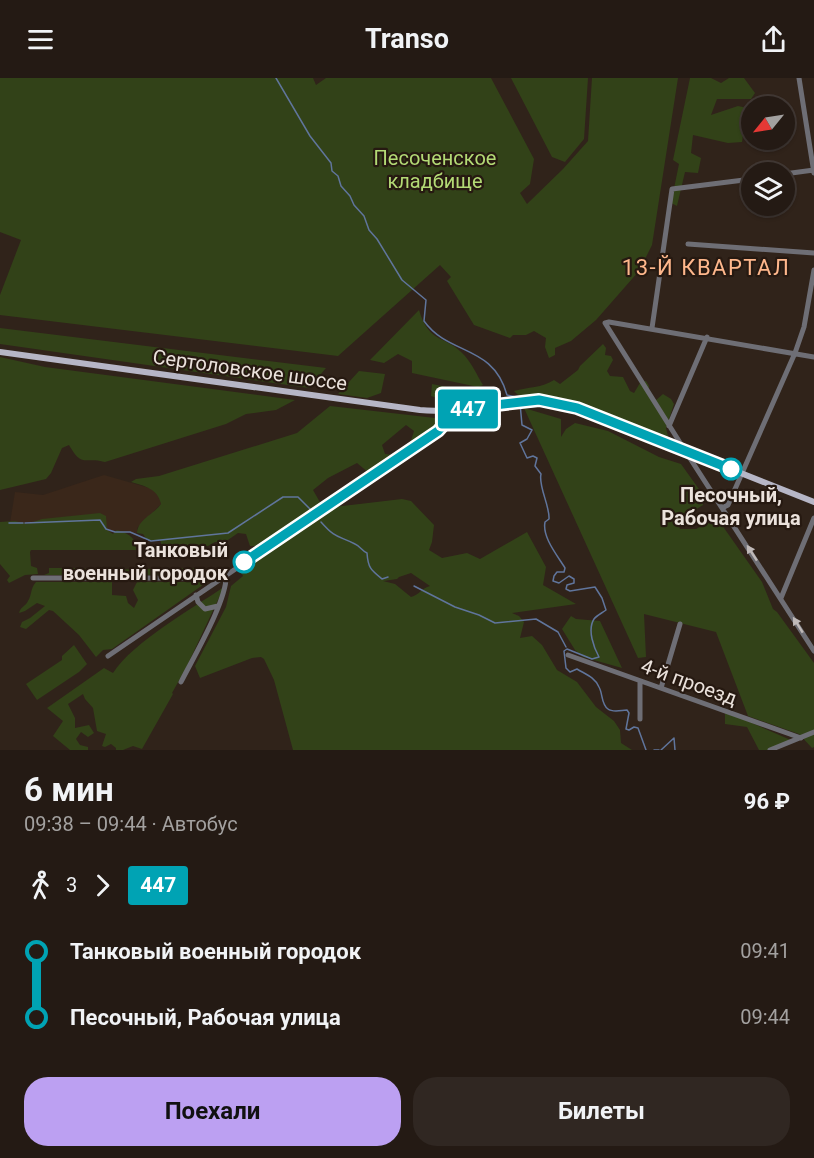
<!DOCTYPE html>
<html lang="ru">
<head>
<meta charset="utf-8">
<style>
	body { margin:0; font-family:Roboto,sans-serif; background:#302722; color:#f1f3f6; height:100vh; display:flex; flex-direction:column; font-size:22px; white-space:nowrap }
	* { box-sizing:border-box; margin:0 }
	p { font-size:20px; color:#a3a1a0 }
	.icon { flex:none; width:33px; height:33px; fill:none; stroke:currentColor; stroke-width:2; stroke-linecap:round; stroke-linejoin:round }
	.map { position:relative; height:672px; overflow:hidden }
	.details { display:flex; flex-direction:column; background:#241a14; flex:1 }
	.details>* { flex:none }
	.badge { padding:0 12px; border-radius:4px; font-size:21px; line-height:39px }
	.needle { width:39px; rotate:240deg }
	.tools { position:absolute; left:741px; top:18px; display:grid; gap:12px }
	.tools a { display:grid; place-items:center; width:54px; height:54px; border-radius:50%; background:#241a14; box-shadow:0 2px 4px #0004,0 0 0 2px #413834; font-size:30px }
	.map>.badge { position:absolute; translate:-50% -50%; box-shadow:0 0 0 3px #fff }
	.legs { display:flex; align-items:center; gap:9px; height:66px; padding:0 24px; font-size:20px }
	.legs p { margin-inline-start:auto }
	.head { display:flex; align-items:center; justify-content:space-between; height:102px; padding:0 24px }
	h1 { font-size:33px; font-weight:700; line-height:45px }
	.primary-button { display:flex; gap:12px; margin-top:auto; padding:12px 24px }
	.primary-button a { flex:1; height:69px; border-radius:24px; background:#bca0f2; color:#111; font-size:24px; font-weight:700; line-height:69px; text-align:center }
	.primary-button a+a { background:#302722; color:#f1f3f6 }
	ul { padding:0 24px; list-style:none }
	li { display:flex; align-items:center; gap:21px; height:66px; font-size:22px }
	li i { display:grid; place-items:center; width:9px; height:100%; margin:0 8px; background:currentColor }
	li i::after { content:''; width:15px; height:15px; margin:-8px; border:4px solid; border-radius:50%; background:#241a14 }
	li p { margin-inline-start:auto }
	li:first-child i { background:linear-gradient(#0000 50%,currentColor 0) }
	li:last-child i { background:linear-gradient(currentColor 50%,#0000 0) }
	header { display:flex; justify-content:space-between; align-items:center; height:78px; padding:0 24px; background:#241a14; font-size:27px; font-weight:700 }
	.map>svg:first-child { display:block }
</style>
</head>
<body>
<header><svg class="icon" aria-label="menu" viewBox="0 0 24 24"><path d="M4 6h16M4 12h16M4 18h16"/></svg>Transo<svg class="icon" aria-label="share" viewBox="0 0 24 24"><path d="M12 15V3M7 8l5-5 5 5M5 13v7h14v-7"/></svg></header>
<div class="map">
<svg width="814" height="672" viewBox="0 0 814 672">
	<rect width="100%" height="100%" fill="#30231a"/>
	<path fill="#3a271a" d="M104,397L153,411L160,420L161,426L137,450V455L104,454L10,445L15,414L43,417Z"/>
	<path fill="#324218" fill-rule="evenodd" d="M0,0H313L316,7L326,0H491L534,81L530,106L520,115L527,126L563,91L588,63L592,0H678L652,167L639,193L596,242L571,263L555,270V277L549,280L545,269L546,260L534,253L526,257H513L510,260L474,247L447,203L451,199L440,187L338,278L0,237V217L21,162L0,154Z
		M511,0H588L584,61L565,84L552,79Z
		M690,0H711L721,5L729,0H744L755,15L751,21H717L711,37L738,28L747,30L742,64L728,65L693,57L691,75L701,80L698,95L685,94L677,128L671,125L679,86L673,82Z
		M419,232C429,267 446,256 465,278C472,286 477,297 483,307L478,309L412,295V283L398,276L384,285L370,282Z
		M0,250L326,290L309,310L0,266Z
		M603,266L606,270L605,277L611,278L613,282L607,293L610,298L623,299L630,313L634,315L640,305L646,303L649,308L648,318L655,323L663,316L671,321L674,326L666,350L669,362C630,347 591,330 549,321C538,319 522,323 514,313C528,309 542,310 554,302L560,306L578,292L580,288Z
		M0,279L45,289L295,322L276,332L246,336L226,346L105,384C84,378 83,391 69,367L62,370L51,395L46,401L0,412Z
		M359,293L385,296L381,315L367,320L338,316Z
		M432,306L486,317L492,321L456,326L431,318Z
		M330,328L435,340L438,344L435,350L409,369L414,353L406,347L382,367L385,376L395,377L369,395L357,385L328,400L313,412L321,426L255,468H250L246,456L238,455L225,464H215L208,468L191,467L184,470L163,471L160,462H147L143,456L137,455C138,441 153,437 161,426C158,411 145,408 131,404L136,401L159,398L297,355Z
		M524,330L561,341V359L566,351L575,345L608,353L659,379L681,386L701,414L703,427C694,433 684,436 676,442L680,451H696L717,440L762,504L773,531L777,534L814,585V669L812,670L799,656L748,638L716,554L644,536L646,579L638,580Z
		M402,421L411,423L434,447L432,464L429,472L442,480L467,475L480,481L527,454L546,489L543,507L576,526L512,535L519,538L524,544L520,560L532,558L542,567L557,592L577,604L596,629L614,643L620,652L621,665L632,672H293L274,602L264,581L261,579L252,580L200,600L195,588L226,529L231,508L243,498L241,494L272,467L334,429ZM411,495L430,508C422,510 419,517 411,519L395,506L383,503L397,501L399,499Z
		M100,435L106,438L107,452L113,456L117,452C129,456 136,459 136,472H31L30,474L31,488L37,490L38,496L25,497L9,505L7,502L10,498L0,486V444L15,443L27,446L42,441Z
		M49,490H81L94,492L194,490L202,494L201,497H44L49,495Z
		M36,504H112V517L126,518L128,525L134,530L138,522L133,512L137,504H207L112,571L103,572L96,579L79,557L53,533L49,532L26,551L20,549L22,544L30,540L45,528L37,525L25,533L19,535C21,528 25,529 28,523C32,517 30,511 36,504Z
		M224,509L186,590L172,615L173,616L142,671L133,668L123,672H116V670L111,666L105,669L102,668L106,656L97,653L93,630L85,621L83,616L68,626L75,640V650L89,647L94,655L88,659L81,654L76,661L80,667L88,669V672H70L53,658L63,643L47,630L104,590L113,595C133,564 193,530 224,509Z
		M571,538L576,541L600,543L622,590L583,579L575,572L562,551Z
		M74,567L87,586L79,594L37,622L26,606L62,582V578Z
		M725,635L745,642L793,663L770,672H759L747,649L725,646Z"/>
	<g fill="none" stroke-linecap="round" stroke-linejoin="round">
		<path stroke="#60759c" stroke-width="1.5" d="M276,0L310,58L331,85L332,93L338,98L341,108L350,118L354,127L364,138L369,152L377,161L402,202L426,222L424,243C449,278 493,266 507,317L516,319L518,321
			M520,325L522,347L532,352L527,361L520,365L527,380L533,378L537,380L535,388L541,396C538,408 550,428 549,441L545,444C542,459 557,477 565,490L564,494H557L554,498L553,503L559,505L569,498L574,501V505L567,507L566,511L570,513L595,509L602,520L606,532C602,535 596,538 594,541C587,552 594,570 599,579L592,581L567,571L564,573L566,590L570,594L577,591C585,596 595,599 599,609C603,616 601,626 608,631C613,635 622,632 627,632L629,635L626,651L629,652L634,649L638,650L646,672
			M321,444C336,461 337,457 355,466C360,468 362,473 367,475C368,490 371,492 382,501L388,499
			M9,445H23
			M25,445L100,442L106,451L115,454H130L151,463L228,455L283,419H298L310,431
			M414,508L455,529L479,537L495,545L536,541L558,554L566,569
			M654,672H659
			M661,672L674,660L675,672"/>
		<path stroke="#6e6e75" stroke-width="5" d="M799,0L814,95
			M784,96L814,92
			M688,166L814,175
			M652,250L672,111L752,101
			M814,279L609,244L605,245L684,371L814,573
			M669,348L707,259
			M722,430L728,427L795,275L804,249L814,192
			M33,500H220
			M196,517L198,524L205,531L218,528
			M781,520L814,440
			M568,577L801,660
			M108,578L438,353L448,342L452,332
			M640,603V641
			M181,604C193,580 228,521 226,497
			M661,610L680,546
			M770,672L814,654"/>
		<path stroke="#b6b6c6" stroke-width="6" d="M0,274L420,332C461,336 500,321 540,323C553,323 565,327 577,330L814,424"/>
	</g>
	<defs><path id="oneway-solid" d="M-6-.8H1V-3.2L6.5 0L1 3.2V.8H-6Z" transform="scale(1.5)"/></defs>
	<g fill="#bfb9b8">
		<use href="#oneway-solid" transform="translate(752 475) rotate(-123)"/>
		<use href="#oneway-solid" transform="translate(798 547) rotate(-122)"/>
	</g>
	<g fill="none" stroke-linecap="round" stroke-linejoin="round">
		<g stroke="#fff" stroke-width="14">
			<path id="line-1" d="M244,484L438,353L448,342L452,332L539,322L577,330L731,391"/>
		</g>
		<use href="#line-1" stroke="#00a3b4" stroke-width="9"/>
	</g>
	<g fill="#fff" stroke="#00a3b4" stroke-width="3">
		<circle cx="731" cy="391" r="10"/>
		<circle cx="244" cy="484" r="10"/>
	</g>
	<g text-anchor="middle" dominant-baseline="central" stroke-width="4.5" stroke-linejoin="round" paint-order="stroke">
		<g font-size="20" fill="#b3da75" stroke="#261911">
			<text x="435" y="80">Песоченское<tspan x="435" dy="23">кладбище</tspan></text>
		</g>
		<g font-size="20" fill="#ebe2dc" stroke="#261911">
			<text transform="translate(250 292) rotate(8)">Сертоловское шоссе</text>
			<text transform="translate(689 604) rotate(20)">4-й проезд</text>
		</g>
		<g font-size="20" font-weight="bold" fill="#ebe2dc" stroke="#261911">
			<text x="731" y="417">Песочный,<tspan x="731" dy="23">Рабочая улица</tspan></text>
			<text x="228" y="472" text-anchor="end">Танковый<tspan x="228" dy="23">военный городок</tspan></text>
		</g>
		<g font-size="22" letter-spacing="1.5" fill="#feb78c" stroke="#261911">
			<text x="706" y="189">13-Й КВАРТАЛ</text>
		</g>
	</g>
</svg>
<div class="tools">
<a><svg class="needle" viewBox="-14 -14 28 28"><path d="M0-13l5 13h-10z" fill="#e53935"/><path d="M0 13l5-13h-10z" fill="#a3a1a0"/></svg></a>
<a><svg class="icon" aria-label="layers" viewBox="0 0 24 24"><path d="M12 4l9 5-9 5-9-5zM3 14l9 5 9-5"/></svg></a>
</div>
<b class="badge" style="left:468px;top:331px;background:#00a3b4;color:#fff">447</b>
</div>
<section class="details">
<div class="head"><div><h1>6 мин</h1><p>09:38 – 09:44 · Автобус</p></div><b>96 ₽</b></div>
<div class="legs"><svg class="icon" aria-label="walk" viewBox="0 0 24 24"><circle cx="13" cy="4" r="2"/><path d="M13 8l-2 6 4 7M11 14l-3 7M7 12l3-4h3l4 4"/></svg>3<svg class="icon" aria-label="forward" viewBox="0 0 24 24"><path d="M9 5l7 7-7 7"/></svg><b class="badge" style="background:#00a3b4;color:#fff">447</b></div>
<ul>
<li><i style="color:#00a3b4"></i><b>Танковый военный городок</b><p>09:41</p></li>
<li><i style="color:#00a3b4"></i><b>Песочный, Рабочая улица</b><p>09:44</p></li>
</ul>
<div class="primary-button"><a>Поехали</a><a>Билеты</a></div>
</section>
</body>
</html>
